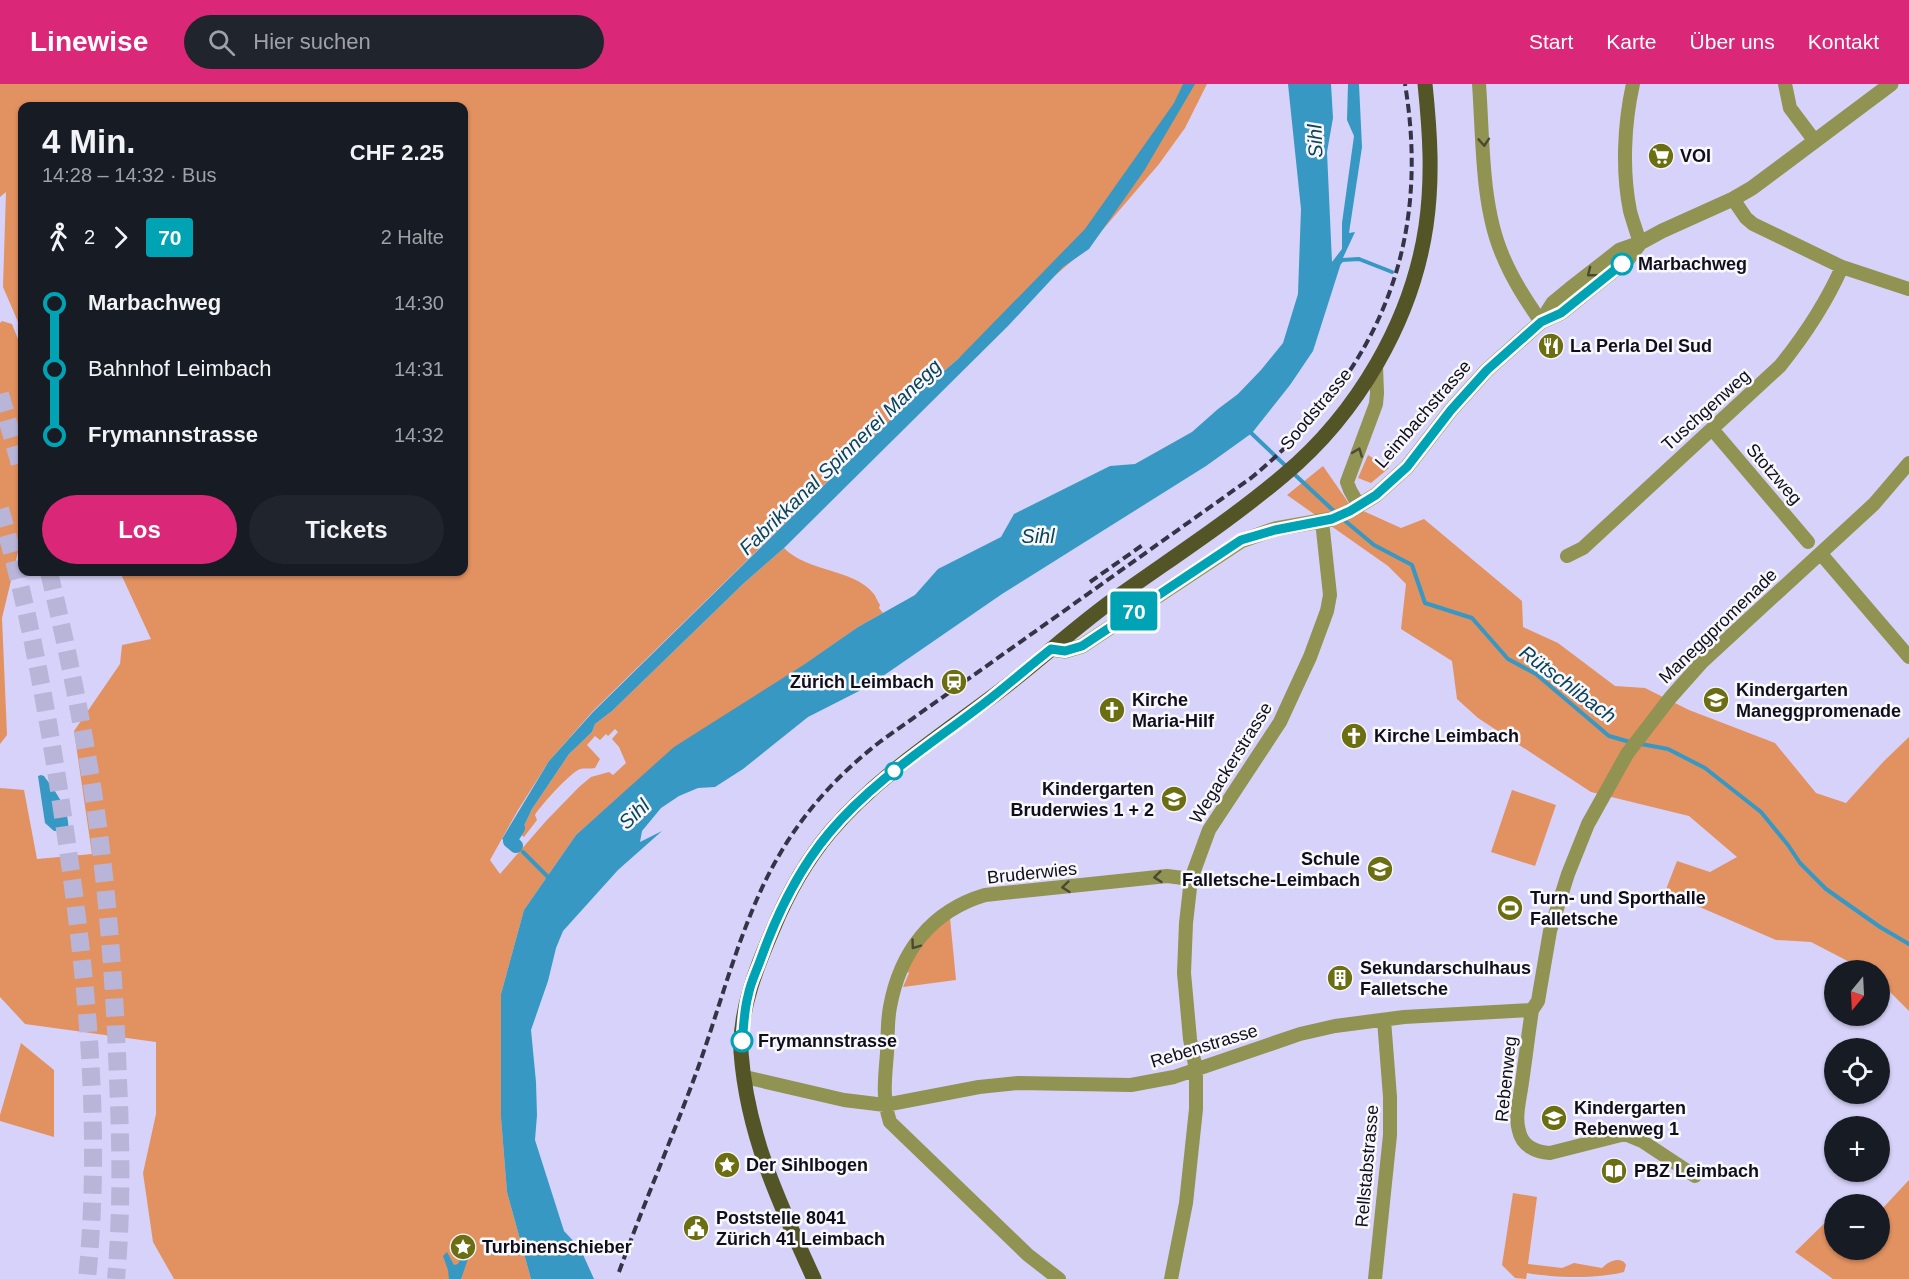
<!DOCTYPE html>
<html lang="de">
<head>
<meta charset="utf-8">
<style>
	body { margin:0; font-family:Arial,sans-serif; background:#20242c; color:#f1f3f6; height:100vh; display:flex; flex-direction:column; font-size:22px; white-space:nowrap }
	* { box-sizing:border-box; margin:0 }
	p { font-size:20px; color:#9ea1a6 }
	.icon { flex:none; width:33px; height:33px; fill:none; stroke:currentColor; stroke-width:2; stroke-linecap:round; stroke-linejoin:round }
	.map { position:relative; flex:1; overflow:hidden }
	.panel { position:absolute; left:18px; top:18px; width:450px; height:474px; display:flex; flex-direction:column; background:#171b24; border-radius:12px; box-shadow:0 2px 4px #0004 }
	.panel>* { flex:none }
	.badge { padding:0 12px; border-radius:4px; font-size:21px; line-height:39px }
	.needle { width:39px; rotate:198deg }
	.fabs { position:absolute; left:1824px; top:876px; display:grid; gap:12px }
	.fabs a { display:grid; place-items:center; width:66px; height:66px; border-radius:50%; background:#171b24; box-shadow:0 2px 4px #0004; font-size:30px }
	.map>.badge { position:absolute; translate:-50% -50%; box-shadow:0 0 0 3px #fff }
	.legs { display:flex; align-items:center; gap:9px; height:66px; padding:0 24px; font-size:20px }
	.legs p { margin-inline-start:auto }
	.headline { display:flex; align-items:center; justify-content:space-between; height:102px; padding:0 24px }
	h1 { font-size:33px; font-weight:700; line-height:45px }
	.cta { display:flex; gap:12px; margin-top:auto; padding:12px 24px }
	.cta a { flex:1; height:69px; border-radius:36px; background:#db2777; color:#fff; font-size:24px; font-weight:700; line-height:69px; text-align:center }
	.cta a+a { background:#20242c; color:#f1f3f6 }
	ul { padding:0 24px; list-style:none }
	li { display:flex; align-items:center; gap:21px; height:66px; font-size:22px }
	li i { display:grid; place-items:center; width:9px; height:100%; margin:0 8px; background:currentColor }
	li i::after { content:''; width:15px; height:15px; margin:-8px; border:4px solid; border-radius:50%; background:#171b24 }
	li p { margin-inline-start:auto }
	li:first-child i { background:linear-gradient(#0000 50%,currentColor 0) }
	li:last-child i { background:linear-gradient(currentColor 50%,#0000 0) }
	header { display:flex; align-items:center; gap:36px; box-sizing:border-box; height:84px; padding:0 30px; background:#db2777; color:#fff }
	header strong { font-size:28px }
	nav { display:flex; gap:33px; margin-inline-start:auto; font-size:21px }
	.search { width:420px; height:54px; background:#20242c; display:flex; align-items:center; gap:15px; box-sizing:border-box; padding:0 21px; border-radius:33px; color:#9ea1a6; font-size:22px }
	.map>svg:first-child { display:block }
</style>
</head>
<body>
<header>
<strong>Linewise</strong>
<div class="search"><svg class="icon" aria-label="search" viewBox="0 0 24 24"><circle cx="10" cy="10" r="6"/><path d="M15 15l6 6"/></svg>Hier suchen</div>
<nav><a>Start</a><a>Karte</a><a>Über uns</a><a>Kontakt</a></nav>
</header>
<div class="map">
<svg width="1909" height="1195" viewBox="0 0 1909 1195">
	<rect width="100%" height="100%" fill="#d7d2f9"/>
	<path fill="#e29161" d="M0,0H1207L1185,44L1159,80L1087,164L916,311L593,627L549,677L518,726L490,776L500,790L546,737L579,703L591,693L609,688L613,691L626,679L619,663L612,655L618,648L615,645L608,652L606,650L600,656L595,652L587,661L600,675L595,684C591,685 584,684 580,685C571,688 540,722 535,731L537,736L524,753L520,750L532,725L569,670L592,648L595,640L612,627L743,500L784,464C807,488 854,485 873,509C876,512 877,517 880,521L879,524L883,529L858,543L620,712L576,751L524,826L501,910V1034L507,1108L531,1195H174L153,1158L143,1089L156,1030V958L25,940L0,913V704L24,706L37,775L92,770L74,647L120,580L122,561L151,555L120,488H464V22H22V247L3,203L6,108L0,113Z
		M2,237L12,240L22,265V451L2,534L7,651L0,660V239Z
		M1368,371L1389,384L1371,399L1358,394Z
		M1323,382L1350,421L1401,444L1424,435L1522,517L1523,543L1558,559L1615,602L1645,604L1689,626L1775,659L1816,709L1846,719L1884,677L1909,653V927L1880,898V886H1865L1811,858L1776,856L1665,808L1677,777L1710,788L1737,773L1689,732L1591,708L1478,634L1457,615L1452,577L1401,545L1406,500L1388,482L1287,411Z
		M1512,706L1556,721L1535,782L1491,768Z
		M950,834L956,896L903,903L909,889L906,887C915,866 932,848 950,834Z
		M21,959L54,986V1053L0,1037V1031Z
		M1909,1096V1195H1833L1795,1168L1834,1130V1166H1880V1127Z
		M1513,1109L1537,1113L1528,1180L1562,1184L1574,1179L1602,1184C1608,1178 1616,1173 1624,1178L1626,1181L1624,1188C1597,1195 1556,1194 1527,1189L1526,1195L1515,1194L1502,1181Z"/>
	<path fill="#3698c3" d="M1183,0H1195L1144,87L1089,165L1063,183L1008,242L784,464L743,500L612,627L595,640L592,648L569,670L532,725L520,750H517L511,761L502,755L549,677L593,628L916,311L958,275L1085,145L1174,19Z
		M1288,0H1331L1333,34L1327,68L1332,178L1342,165V139L1354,52L1347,36L1348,0H1359L1362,63L1349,149L1355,148L1342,176L1313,267L1290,301L1252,349L1206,382L1002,510L867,603L808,633L743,685L715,703L698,704L679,712L661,724L642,747L640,758L662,747L618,786L563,847L556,864L548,897L531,946L536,998L537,1031L535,1056L564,1147L580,1164L594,1195H531L507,1108L501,1034V910L524,826L576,751L674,663L805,580L858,543L915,511L938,485L1001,453L1014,430L1110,382L1135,380L1192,348L1218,325L1238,310L1261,286L1283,259L1298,210L1301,125Z
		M41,691L44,692C55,707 71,727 68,747H54L45,739L38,692Z
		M447,1168L454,1181L458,1180L464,1168L470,1169L461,1195H449L448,1186L443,1172Z"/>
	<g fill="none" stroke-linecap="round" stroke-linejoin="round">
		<path stroke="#3698c3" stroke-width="4" d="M1339,179L1342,176L1359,175L1392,188
			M1248,346L1288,384
			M1293,389L1336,429
			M1344,436L1374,461L1412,481L1425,519L1472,534L1508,575L1536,590L1609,652L1630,658
			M1641,660L1668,665L1705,684L1761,728L1788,761L1800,779L1826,805L1880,843L1909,860
			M523,768L550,795"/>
		<path stroke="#3698c3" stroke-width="14" d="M516,762L510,757L518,744"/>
		<path stroke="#b9b5d8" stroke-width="18" stroke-dasharray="18 9" stroke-linecap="butt" d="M0,310L22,387
			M0,425C28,521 46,620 61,719C85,876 103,1036 87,1195
			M49,488C69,571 86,656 98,742C109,826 115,911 118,995C121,1062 122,1129 116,1195"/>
		<path stroke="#909351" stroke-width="14" d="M1479,0C1483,53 1481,121 1502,170C1512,195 1526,216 1541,238
			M1633,0C1624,40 1622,87 1630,127C1633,138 1637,149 1640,159
			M1785,0L1790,24L1814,56
			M1733,115L1746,134L1753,140L1842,183L1909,205
			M1712,345L1808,458
			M1359,422L1350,406L1347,398L1376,320L1377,309L1376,282
			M1821,470L1909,573
			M1567,472L1583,464L1780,282C1805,251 1826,219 1842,183
			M745,993L844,1016L885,1021L979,1003L1018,999L1131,1001L1174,993L1300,950L1335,942L1404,933L1532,926
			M1695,1092L1642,1057L1625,1050L1550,1069C1536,1068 1522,1062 1519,1047C1515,1034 1519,1018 1521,1005C1525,979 1528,952 1532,926L1538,917L1550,847L1568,790L1588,740L1627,670L1670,614L1702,578L1874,420L1909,379
			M1059,1195L1028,1171L890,1038C882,1013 885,995 887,969C888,954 887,938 890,923C900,868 931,827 985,811L1167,792L1191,795
			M1171,1195L1186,1119L1196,1025V986L1190,955L1184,889L1186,839L1191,795L1209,746L1280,638L1310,573L1327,527L1330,511L1322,437
			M1375,1195L1390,1051V1013L1384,936"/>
		<path stroke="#909351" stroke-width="15" d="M1541,238L1561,229L1628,175L1640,159
			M1051,565L1065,567L1082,562L1241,457L1275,445L1332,435L1350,427L1376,411L1407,383L1451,326L1487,286L1541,238L1553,219L1570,205L1620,166L1640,159L1662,147L1733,115L1752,104L1891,0"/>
		<path stroke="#535527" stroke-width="15" d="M814,1195C780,1121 747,1051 741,968C739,927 757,882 773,845C787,811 806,777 830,748C873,697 931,658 985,618C1031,585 1073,544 1120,511C1175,472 1232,435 1284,391C1357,330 1412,237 1426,142C1433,94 1430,48 1425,0"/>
		<path stroke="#353345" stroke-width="4" stroke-dasharray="9 4.5" stroke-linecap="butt" d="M1090,498L1144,460
			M619,1188C644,1119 673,1052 698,984C723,914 743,831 781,768C807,724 841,688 881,657L1251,394C1377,290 1432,163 1405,0"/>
	</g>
	<defs><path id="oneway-chevron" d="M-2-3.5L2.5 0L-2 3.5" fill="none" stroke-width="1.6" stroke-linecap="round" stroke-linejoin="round" transform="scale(1.5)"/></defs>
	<g stroke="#4a4a33">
		<use href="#oneway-chevron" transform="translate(1484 58) rotate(86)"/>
		<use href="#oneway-chevron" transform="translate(1591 189) rotate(142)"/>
		<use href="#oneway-chevron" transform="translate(1358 368) rotate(-69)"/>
		<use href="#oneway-chevron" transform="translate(1158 793) rotate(174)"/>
		<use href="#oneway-chevron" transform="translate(1066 803) rotate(174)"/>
		<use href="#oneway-chevron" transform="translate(915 861) rotate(126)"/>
	</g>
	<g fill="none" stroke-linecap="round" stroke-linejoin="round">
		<g stroke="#fff" stroke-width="14">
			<path id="line-1" d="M742,957C744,942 744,926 748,912C750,900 756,888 760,877C776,832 798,786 829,749C874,695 936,657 991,614C1011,598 1031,581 1051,565L1065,567L1082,562L1241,456L1275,446L1332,435L1350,427L1376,411L1407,383L1451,326L1487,286L1541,238L1561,229L1622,180"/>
		</g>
		<use href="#line-1" stroke="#00a3b4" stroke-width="9"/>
	</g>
	<defs>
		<g id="supermarket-disc" transform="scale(1.35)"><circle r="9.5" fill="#6c6e12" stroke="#f8f8fc"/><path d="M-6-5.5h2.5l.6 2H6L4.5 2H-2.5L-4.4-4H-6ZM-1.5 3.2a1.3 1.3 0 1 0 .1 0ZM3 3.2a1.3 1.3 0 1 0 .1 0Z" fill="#fff"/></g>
		<g id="restaurant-disc" transform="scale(1.35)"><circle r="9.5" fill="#6c6e12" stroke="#f8f8fc"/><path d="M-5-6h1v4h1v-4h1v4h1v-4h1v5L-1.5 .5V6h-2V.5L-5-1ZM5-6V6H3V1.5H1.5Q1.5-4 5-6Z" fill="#fff"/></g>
		<g id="station-disc" transform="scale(1.35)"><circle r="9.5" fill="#6c6e12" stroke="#f8f8fc"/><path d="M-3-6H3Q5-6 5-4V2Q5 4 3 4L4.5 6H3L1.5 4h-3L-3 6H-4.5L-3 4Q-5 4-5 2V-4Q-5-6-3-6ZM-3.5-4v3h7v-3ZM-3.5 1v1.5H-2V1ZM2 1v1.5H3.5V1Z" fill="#fff"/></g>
		<g id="school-disc" transform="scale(1.35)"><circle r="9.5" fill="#6c6e12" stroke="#f8f8fc"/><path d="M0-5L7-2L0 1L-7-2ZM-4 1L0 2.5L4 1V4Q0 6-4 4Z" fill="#fff"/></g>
		<g id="church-disc" transform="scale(1.35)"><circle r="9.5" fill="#6c6e12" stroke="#f8f8fc"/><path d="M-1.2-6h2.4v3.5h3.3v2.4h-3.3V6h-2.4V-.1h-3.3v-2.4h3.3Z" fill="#fff"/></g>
		<g id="stadium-disc" transform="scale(1.35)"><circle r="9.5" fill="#6c6e12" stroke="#f8f8fc"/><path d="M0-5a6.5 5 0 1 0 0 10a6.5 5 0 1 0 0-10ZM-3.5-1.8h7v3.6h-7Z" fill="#fff"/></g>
		<g id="building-disc" transform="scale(1.35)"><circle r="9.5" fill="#6c6e12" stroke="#f8f8fc"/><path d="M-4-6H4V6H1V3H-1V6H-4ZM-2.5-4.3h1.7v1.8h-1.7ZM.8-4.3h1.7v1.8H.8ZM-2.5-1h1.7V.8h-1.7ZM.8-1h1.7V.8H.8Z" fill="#fff"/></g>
		<g id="sight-disc" transform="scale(1.35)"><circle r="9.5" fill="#6c6e12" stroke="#f8f8fc"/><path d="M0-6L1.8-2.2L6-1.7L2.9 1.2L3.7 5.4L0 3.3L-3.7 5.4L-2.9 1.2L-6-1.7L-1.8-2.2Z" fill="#fff"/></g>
		<g id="library-disc" transform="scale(1.35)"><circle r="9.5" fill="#6c6e12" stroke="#f8f8fc"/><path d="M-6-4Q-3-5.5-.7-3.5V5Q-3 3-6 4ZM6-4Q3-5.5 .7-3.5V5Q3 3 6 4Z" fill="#fff"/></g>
		<g id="civic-disc" transform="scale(1.35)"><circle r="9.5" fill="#6c6e12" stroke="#f8f8fc"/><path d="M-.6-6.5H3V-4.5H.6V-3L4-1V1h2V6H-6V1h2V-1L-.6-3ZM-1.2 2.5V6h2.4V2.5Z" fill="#fff"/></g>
	</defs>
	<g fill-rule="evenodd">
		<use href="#supermarket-disc" x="1661" y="72"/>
		<use href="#restaurant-disc" x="1551" y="262"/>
		<use href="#station-disc" x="954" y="598"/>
		<use href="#school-disc" x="1716" y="616"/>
		<use href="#church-disc" x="1112" y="626"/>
		<use href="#church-disc" x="1354" y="652"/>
		<use href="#school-disc" x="1174" y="715"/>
		<use href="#school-disc" x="1380" y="785"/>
		<use href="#stadium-disc" x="1510" y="824"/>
		<use href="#building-disc" x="1340" y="894"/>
		<use href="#school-disc" x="1554" y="1034"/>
		<use href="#sight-disc" x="727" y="1081"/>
		<use href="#library-disc" x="1614" y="1087"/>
		<use href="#civic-disc" x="696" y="1144"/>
		<use href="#sight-disc" x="463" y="1163"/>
	</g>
	<g fill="#fff" stroke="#00a3b4" stroke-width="3">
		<circle cx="1622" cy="180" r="10"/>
		<circle cx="894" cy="687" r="8"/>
		<circle cx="742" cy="957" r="10"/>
	</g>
	<g text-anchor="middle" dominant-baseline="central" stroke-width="5" stroke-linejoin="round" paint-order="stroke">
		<g font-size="18" font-weight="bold" fill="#100e1b" stroke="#f8f8fc" text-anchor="start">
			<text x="1680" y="72">VOI</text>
			<text x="1570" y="262">La Perla Del Sud</text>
			<text x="934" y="598" text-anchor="end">Zürich Leimbach</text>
			<text x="1736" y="606">Kindergarten<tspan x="1736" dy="21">Maneggpromenade</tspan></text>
			<text x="1132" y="616">Kirche<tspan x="1132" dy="21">Maria-Hilf</tspan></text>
			<text x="1374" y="652">Kirche Leimbach</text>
			<text x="1154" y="705" text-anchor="end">Kindergarten<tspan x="1154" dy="21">Bruderwies 1 + 2</tspan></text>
			<text x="1360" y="775" text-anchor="end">Schule<tspan x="1360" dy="21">Falletsche-Leimbach</tspan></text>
			<text x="1530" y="814">Turn- und Sporthalle<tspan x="1530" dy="21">Falletsche</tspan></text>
			<text x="1360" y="884">Sekundarschulhaus<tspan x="1360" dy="21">Falletsche</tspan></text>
			<text x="1574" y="1024">Kindergarten<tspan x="1574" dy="21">Rebenweg 1</tspan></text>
			<text x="746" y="1081">Der Sihlbogen</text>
			<text x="1634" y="1087">PBZ Leimbach</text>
			<text x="716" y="1134">Poststelle 8041<tspan x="716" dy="21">Zürich 41 Leimbach</tspan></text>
			<text x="482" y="1163">Turbinenschieber</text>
		</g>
		<g font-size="18" font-weight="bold" fill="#100e1b" stroke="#f8f8fc" text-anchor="start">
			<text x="1638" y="180">Marbachweg</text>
			<text x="758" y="957">Frymannstrasse</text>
		</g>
		<g font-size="18" fill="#100e1b" stroke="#f8f8fc">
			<text transform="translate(1316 325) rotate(-50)">Soodstrasse</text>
			<text transform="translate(1706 326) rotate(-42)">Tuschgenweg</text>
			<text transform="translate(1423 330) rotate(-49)">Leimbachstrasse</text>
			<text transform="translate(1774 390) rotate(49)">Stotzweg</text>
			<text transform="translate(1718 542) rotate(-44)">Maneggpromenade</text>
			<text transform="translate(1231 679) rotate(-58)">Wegackerstrasse</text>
			<text transform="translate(1032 789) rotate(-6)">Bruderwies</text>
			<text transform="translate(1204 962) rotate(-17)">Rebenstrasse</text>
			<text transform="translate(1506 995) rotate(-84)">Rebenweg</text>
			<text transform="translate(1367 1082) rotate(-85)">Rellstabstrasse</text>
		</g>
		<g font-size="20" font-style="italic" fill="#0b435a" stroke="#f8f8fc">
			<text transform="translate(1315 57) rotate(-92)">Sihl</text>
			<text transform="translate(840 373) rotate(-44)">Fabrikkanal Spinnerei Manegg</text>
			<text x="1038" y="452">Sihl</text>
			<text transform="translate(1568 600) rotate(37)">Rütschlibach</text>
			<text transform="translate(634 730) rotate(-44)">Sihl</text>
		</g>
	</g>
</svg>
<div class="fabs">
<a><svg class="needle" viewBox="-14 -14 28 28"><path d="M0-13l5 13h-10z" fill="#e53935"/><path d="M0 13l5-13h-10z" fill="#9ea1a6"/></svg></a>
<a><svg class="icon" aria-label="locate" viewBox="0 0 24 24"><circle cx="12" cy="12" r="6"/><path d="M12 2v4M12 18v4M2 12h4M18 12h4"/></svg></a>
<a>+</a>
<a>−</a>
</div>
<b class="badge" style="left:1134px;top:527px;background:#00a3b4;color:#fff">70</b>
<section class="panel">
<div class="headline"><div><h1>4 Min.</h1><p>14:28 – 14:32 · Bus</p></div><b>CHF 2.25</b></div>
<div class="legs"><svg class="icon" aria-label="walk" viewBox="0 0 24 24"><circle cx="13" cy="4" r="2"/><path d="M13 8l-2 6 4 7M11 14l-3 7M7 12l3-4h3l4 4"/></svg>2<svg class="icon" aria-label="forward" viewBox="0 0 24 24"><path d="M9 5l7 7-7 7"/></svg><b class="badge" style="background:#00a3b4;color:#fff">70</b><p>2 Halte</p></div>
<ul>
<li><i style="color:#00a3b4"></i><b>Marbachweg</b><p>14:30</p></li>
<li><i style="color:#00a3b4"></i><span>Bahnhof Leimbach</span><p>14:31</p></li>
<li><i style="color:#00a3b4"></i><b>Frymannstrasse</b><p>14:32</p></li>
</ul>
<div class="cta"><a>Los</a><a>Tickets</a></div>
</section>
</div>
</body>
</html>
